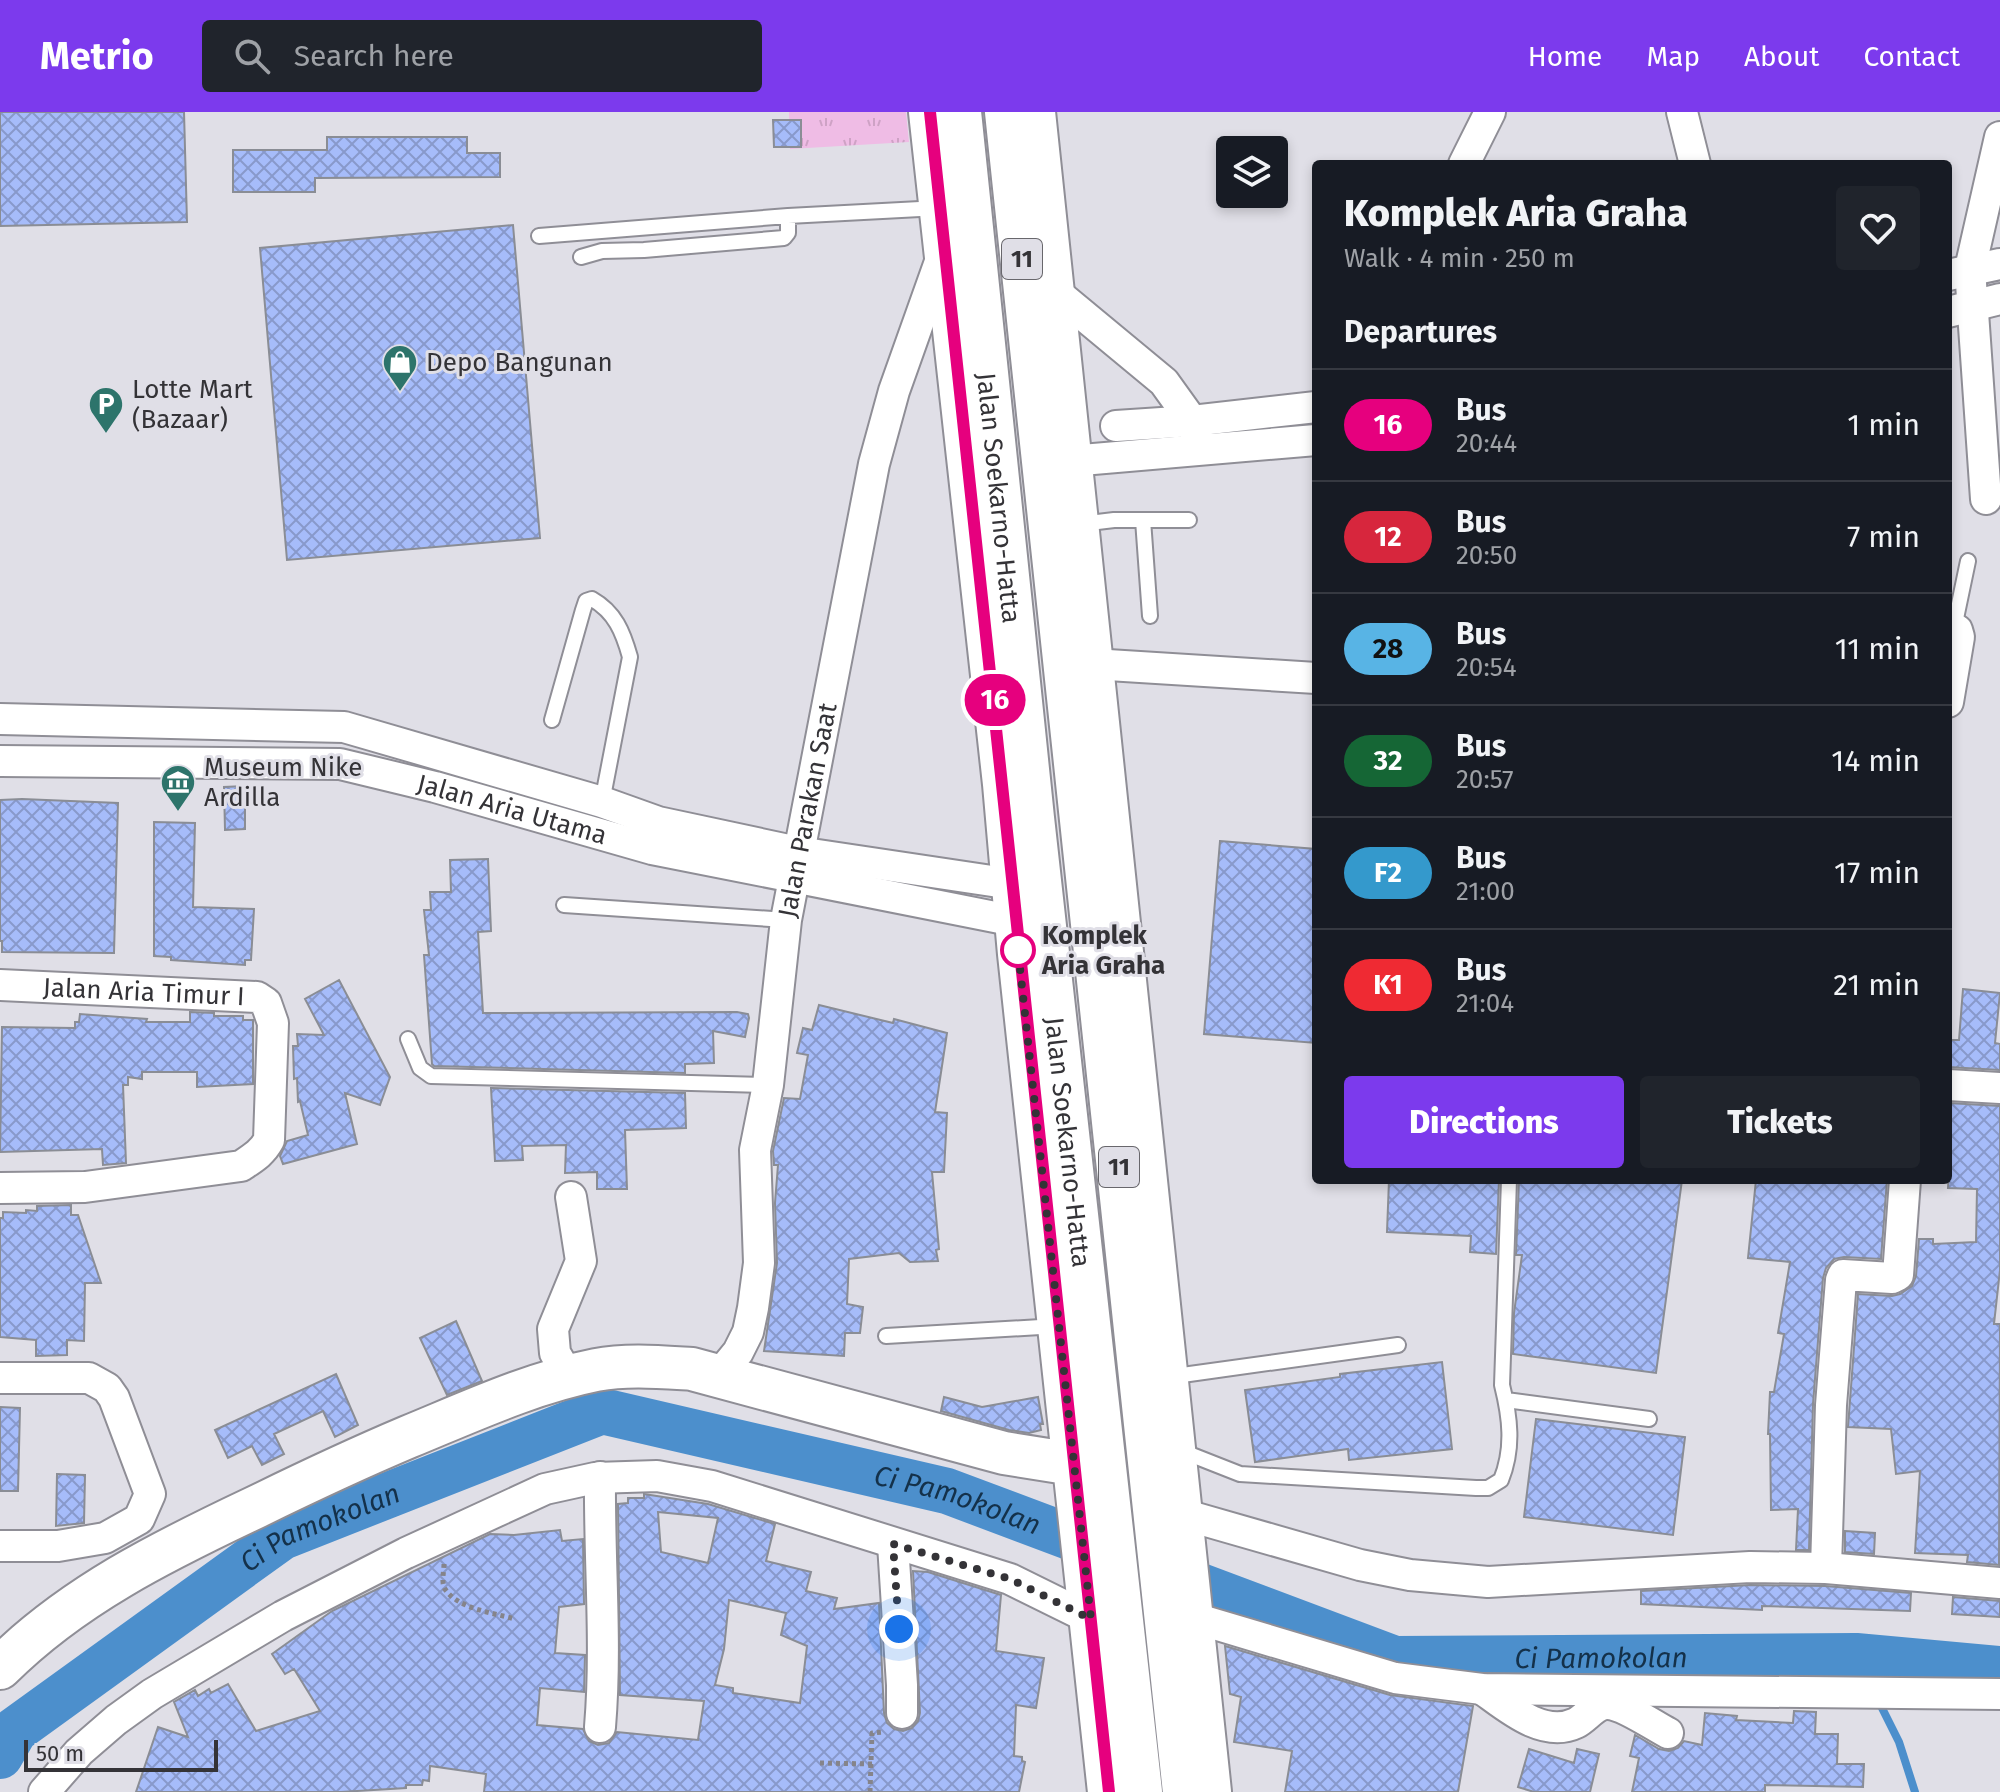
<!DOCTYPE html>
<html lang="en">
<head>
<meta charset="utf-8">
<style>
	body { margin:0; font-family:"Fira Sans",sans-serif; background:#20242c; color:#f1f3f6; height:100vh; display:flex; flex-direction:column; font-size:30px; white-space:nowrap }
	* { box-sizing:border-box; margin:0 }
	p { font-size:26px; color:#9ea1a6 }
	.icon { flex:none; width:44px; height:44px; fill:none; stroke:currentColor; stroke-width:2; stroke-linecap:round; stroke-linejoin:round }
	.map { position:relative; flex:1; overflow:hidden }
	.sheet { position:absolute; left:1312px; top:48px; width:640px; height:1024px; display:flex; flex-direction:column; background:#171b24; border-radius:8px; box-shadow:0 4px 12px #0003 }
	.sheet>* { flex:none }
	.badge { padding:0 16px; border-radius:26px; font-size:28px; line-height:52px }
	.buttons { position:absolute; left:1216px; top:24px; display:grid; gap:16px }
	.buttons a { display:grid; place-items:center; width:72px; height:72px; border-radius:8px; background:#171b24; box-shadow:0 4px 12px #0003; font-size:40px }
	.scale { position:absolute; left:24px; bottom:20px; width:194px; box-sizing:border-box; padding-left:8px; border:4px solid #343337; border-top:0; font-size:22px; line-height:28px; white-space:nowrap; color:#343337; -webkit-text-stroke:6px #e0dfe7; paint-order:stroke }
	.you { position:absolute; width:40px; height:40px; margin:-20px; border:6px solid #fff; border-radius:50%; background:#1a73e8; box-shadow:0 0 0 12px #1a73e833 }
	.map>.badge { position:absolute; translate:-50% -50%; box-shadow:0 0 0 4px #fff }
	h2 { padding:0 32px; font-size:30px; line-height:72px }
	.round { display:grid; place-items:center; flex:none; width:84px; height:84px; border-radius:8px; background:#20242c }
	.summary { display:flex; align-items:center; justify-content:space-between; height:136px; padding:0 32px }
	h1 { font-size:38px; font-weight:800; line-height:60px }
	.button { display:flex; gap:16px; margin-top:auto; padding:16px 32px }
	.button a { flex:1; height:92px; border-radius:8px; background:#7c3aed; color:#fff; font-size:32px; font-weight:800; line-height:92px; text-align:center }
	.button a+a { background:#20242c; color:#f1f3f6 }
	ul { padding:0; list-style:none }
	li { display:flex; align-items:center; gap:24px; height:112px; padding:0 32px; border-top:2px solid #363941 }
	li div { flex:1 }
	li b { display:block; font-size:30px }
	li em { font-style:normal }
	li .badge { min-width:88px; font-weight:700; text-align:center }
	header { display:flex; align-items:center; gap:48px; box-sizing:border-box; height:112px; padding:0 40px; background:#7c3aed; color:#fff }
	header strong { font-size:38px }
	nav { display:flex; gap:44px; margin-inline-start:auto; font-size:28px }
	.search { width:560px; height:72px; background:#20242c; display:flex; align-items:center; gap:20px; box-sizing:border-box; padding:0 28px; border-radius:8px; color:#9ea1a6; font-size:30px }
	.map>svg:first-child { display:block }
</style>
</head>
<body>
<header>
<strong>Metrio</strong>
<div class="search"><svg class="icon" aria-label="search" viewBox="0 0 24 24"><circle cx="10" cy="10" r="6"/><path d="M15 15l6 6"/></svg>Search here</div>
<nav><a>Home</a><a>Map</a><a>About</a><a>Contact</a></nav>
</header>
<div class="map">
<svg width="2000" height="1680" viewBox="0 0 2000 1680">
	<defs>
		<pattern id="grass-tufts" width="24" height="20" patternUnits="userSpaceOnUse" patternTransform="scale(2)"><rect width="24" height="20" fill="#efbce5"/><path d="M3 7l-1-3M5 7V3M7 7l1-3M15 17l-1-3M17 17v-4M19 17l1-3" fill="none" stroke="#cea2c5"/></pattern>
		<pattern id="building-cross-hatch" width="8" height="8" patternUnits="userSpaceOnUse" patternTransform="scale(2)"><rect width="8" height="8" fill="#a6bcfa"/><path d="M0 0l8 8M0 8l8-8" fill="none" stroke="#8899cb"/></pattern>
	</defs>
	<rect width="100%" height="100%" fill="#e0dfe7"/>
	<path fill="url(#grass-tufts)" d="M789,0H906L909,30L790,37Z"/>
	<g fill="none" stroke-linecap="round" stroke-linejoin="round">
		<path stroke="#4c8fcc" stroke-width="8" d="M1856,1544L1870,1572
			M1878,1588L1899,1630L1915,1680"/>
		<path stroke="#4c8fcc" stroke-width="46" id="s1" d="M0,1644L15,1618L282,1425L602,1299L947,1379L1395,1547L1856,1544L2000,1557"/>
	</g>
	<path fill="url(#building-cross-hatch)" stroke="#8a8d95" stroke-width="2" fill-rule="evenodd" d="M0,0H184L187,110L0,114Z
		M773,8H801V35H774Z
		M327,25H467V41H500V65L315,66V80H233V38H327Z
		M513,113L540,426L287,448L260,136Z
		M245,674V717L225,718L224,675Z
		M22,687L118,691L114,841L2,840V829H0V688Z
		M154,710L195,711L193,795L254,797L251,848H245V853L171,848V845L154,844Z
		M1220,729L1316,737V931L1204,922Z
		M488,747L491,819L478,820L483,901L737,900L748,902L749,906L745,925L713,919L714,951L685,952V961L434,954L432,952L424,843H429L424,798H431L430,780H451L450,748Z
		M339,868L390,965L380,993L345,981L357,1032L283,1052L280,1044L287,1029L308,1023L300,989L298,990L297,966L294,967L293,934H298L297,922L324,923L305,887Z
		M1963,877L2000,881L1995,931L2000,932V958L1948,955V928H1959Z
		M819,893L893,911L894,907L947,921L935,1000L947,1001L944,1060H932L939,1137L936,1138L938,1149L910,1150L899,1141L849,1147L847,1192L863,1195L860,1221H845L844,1244L764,1239L777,1151L775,1091L778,1053H774L773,1039L784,986L800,987L808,943L797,941L803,916L812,918Z
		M190,900L214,901V904H243V908H253V972L197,975V960H142V967L128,965V973H123L126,1051L103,1053L102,1037L0,1040L2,915L75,916V910H79L80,902L147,907L146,910H190Z
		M491,976L685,981L686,1016L625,1018L627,1077H597V1060L565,1061L566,1033L522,1034L523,1048L495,1049Z
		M1948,991L2000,994V1158L1994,1212H2000L1999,1453L1967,1450L1968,1443L1915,1441L1920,1359L1896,1362L1891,1317L1848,1315L1858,1182L1892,1184L1900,1182L1912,1174L1916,1164L1919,1127H1933V1132L1976,1130L1977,1077L1948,1076L1951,1033H1948Z
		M1389,1068H1499L1496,1142L1470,1140L1471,1124L1387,1120Z
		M1519,1068H1682L1656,1261L1513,1242L1514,1201L1522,1143H1516Z
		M1756,1068H1887L1881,1147L1844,1145L1834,1147L1826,1156L1823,1166L1813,1292L1809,1438H1796L1798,1397L1771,1398L1770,1322H1768L1770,1280H1774L1784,1222L1778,1221L1790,1150L1748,1146Z
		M71,1093V1103H78L101,1171H85L84,1229L67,1228V1243L36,1244V1228L0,1225V1106H3V1100L26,1101V1098L37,1099V1094Z
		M456,1209L482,1269L447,1283L420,1226Z
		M1442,1250L1452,1337L1349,1348L1348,1337L1255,1350L1245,1278L1340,1265V1262Z
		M336,1262L358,1313L335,1325L323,1299L274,1322L284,1342L262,1353L252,1334L228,1346L215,1318Z
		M944,1285L982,1295L1038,1285L1043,1312H1040L1041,1318L1029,1321L1009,1318L941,1299Z
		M0,1295L20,1296L18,1379H0Z
		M1536,1307L1685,1325L1673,1423L1524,1405Z
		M57,1362L85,1363L84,1411L56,1414Z
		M644,1382L708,1392L775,1412L766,1449L811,1460L806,1479L837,1486L834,1497L879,1491L884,1601L887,1611L894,1617L903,1619L912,1616L918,1609L920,1601L913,1459L928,1460L1001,1483L996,1539L1044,1546L1036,1596L1016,1593L1014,1644L1022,1645V1649L1025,1650L1019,1680H484L486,1662L430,1654L429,1669L423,1668L422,1673H406V1676L341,1680H136L158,1615L188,1625L174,1590L195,1578L198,1584L209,1577L211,1581L228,1572L256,1619L320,1599L294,1557L285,1562L272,1542L332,1499L490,1422L514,1423L560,1418L562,1429L583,1427L584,1492L559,1495L555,1541L585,1543L584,1580L540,1576L537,1613L583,1617L589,1629L598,1633L609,1631L617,1620L698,1628L704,1589L620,1583L618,1392L628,1391V1386H644ZM658,1400L718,1406L708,1451L661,1440ZM729,1488L786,1501L781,1523L807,1534L800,1591L733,1581V1576L715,1573L724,1537Z
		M1845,1419L1875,1421L1874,1442L1845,1440Z
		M1750,1473L1825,1474L1911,1481L1910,1499L1762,1494V1498L1641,1492V1479Z
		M1953,1485L2000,1489V1505L1952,1502Z
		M1225,1534L1390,1583L1473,1594L1458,1680H1285L1292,1639L1234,1630L1241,1585L1230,1582Z
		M1794,1599L1816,1600L1815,1622H1838L1837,1652H1864L1863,1675L1765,1673V1680H1632L1639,1646L1630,1644L1635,1623L1659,1637L1669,1639L1678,1636L1684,1629L1702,1633L1705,1601L1737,1604L1736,1608L1793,1611Z
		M1529,1637L1574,1651L1577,1637L1599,1642L1590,1680H1534L1518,1675Z"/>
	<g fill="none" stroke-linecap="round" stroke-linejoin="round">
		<g stroke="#8f8e96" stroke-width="18">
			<path id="lane" d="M539,124L788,104
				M581,145L602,139L644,138L784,126L788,121V104L939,96
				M1143,408L1150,504
				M1081,412L1114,408H1189
				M1954,516L1968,449
				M552,608L583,498L586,489L592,487C615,500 623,520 630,545L602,690
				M564,793L786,808
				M408,927L420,956L431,964L768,973
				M886,1224L1057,1214
				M1168,1265L1398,1233
				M1506,1288L1649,1307
				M1179,1338L1240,1362L1476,1376H1488L1501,1368C1514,1336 1510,1305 1502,1273L1509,1068"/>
		</g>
		<g stroke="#8f8e96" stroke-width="34">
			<g id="street">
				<path d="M1682,0L1695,52"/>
				<path d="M1464,52L1490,0"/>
				<path d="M1948,163L2000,152"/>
				<path d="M1053,178L1164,270L1192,309L1200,337"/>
				<path d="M1948,200L2000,187"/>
				<path d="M1116,314L1192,309L1316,295"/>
				<path d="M1070,349L1316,328"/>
				<path d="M1986,387L1970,157L2000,25"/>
				<path d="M1948,513L1957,518L1959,525L1948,590"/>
				<path d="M1092,552L1316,566"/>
				<path d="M0,607L344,615L602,690L658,710L798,740L1012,772"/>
				<path id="s2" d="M0,649L340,652L435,675L652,737L1015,809"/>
				<path id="s3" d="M0,873L257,885L266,891L273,911L269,1028C262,1041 253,1046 241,1054L85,1075L0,1076"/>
				<path d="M1948,973L2000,976"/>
				<path id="s4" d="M720,1262L738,1240L748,1220L753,1196L759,1151L755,1038L768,973L786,808L874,352L894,279L942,144"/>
				<path d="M569,1265L555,1241L553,1217L581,1149L571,1085"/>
				<path d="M0,1266H89L107,1276L114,1286L150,1382L139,1407L105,1426L58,1434H0"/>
				<path d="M600,1365C599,1449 607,1531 600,1615"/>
				<path d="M1182,1402L1360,1453L1410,1463L1488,1470L1750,1455L1826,1456L2000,1471"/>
				<path d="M893,1432L902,1573V1601"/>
				<path d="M1826,1456L1831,1293L1841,1168L1843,1163L1892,1166L1898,1163L1905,1068"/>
				<path d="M1191,1505L1395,1566L1482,1577L2000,1582"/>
				<path d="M1482,1577C1506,1594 1543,1627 1576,1611C1586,1606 1595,1592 1607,1592C1623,1592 1654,1614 1668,1621"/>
				<path d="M44,1680L79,1640L116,1608L152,1582L283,1504L406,1441L545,1377L595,1366L657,1364L712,1374L1010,1467L1091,1507"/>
			</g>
		</g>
		<g stroke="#8f8e96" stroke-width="46">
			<path id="secondary" d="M930,0L1004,672L1019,842L1109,1680
				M1034,0L1210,1680
				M0,1556C72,1484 163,1439 254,1396C305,1371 356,1347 408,1325C469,1300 531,1271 596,1258C627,1252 660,1255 692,1257L1004,1341L1073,1352"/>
		</g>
		<g stroke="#8f8e96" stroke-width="48">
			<g id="highway">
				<path id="s5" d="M959,0L1032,706L1140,1680"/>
				<path d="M1007,0L1185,1680"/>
			</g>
		</g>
		<path stroke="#85848a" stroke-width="5" stroke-dasharray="4 4" stroke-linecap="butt" d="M444,1452C444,1459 441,1471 445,1477C458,1497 494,1501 515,1507
			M820,1651L872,1652
			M870,1680L872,1621L884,1620"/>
		<use href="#lane" stroke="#fff" stroke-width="14"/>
		<use href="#street" stroke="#fff" stroke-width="30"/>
		<use href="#secondary" stroke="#fff" stroke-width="42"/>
		<use href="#highway" stroke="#fff" stroke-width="44"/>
	</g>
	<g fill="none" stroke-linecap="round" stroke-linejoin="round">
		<g stroke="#fff" stroke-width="18">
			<path id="line" d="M930,0C992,560 1049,1120 1109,1680"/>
		</g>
		<use href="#line" stroke="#e6007e" stroke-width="12"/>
		<path stroke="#343337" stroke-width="8" stroke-dasharray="0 14.4" d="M899,1517L893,1432L1010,1467L1091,1507L1018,838"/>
	</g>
	<defs>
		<g id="shop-pin" transform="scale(1.8)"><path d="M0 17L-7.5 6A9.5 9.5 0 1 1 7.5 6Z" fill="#2d746b" stroke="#e0dfe7"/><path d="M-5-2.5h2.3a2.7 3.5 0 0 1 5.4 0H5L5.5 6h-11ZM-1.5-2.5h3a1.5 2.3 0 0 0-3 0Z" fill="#fff"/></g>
		<g id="parking-pin" transform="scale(1.8)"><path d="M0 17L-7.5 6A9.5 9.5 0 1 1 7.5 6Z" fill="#2d746b" stroke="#e0dfe7"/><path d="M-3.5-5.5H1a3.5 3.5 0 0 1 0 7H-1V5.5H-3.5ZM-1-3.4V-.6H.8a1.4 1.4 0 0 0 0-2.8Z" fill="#fff"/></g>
		<g id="museum-pin" transform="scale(1.8)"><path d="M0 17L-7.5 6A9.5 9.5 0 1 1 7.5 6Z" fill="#2d746b" stroke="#e0dfe7"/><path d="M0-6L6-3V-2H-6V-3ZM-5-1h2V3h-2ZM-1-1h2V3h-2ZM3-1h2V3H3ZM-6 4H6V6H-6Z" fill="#fff"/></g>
	</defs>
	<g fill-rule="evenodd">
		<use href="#shop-pin" x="400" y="250"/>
		<use href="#parking-pin" x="106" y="292"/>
		<use href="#museum-pin" x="178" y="670"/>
	</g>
	<circle fill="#fff" stroke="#e6007e" stroke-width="4" cx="1018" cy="838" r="16"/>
	<g text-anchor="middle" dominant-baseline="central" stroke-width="6" stroke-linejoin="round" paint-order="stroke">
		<g fill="#e0dfe7" stroke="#68676c" stroke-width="2">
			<rect x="1002" y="127" width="40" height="40" rx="6"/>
			<rect x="1099" y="1035" width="40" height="40" rx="6"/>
		</g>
		<g font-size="24" font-weight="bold" fill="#343337">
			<text x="1022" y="147">11</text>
			<text x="1119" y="1055">11</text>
		</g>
		<g font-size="26" fill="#343337" stroke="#e0dfe7" text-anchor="start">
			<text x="426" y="250">Depo Bangunan</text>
			<text x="132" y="277">Lotte Mart<tspan x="132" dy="30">(Bazaar)</tspan></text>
			<text x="204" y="655">Museum Nike<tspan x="204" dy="30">Ardilla</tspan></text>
		</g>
		<g font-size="26" fill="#343337" stroke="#e0dfe7">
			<text stroke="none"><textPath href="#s5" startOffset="388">Jalan Soekarno-Hatta</textPath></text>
			<text stroke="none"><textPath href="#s4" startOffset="578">Jalan Parakan Saat</textPath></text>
			<text stroke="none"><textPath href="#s2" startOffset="518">Jalan Aria Utama</textPath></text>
			<text stroke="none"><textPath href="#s3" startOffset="144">Jalan Aria Timur I</textPath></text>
			<text stroke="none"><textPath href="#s5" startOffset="1036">Jalan Soekarno-Hatta</textPath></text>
		</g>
		<g font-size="26" font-weight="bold" fill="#343337" stroke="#e0dfe7" text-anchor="start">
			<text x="1042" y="823">Komplek<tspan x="1042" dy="30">Aria Graha</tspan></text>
		</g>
		<g font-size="28" font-style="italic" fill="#14314a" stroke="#e0dfe7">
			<text stroke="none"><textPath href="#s1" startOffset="1070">Ci Pamokolan</textPath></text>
			<text stroke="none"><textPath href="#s1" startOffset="398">Ci Pamokolan</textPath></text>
			<text stroke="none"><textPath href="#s1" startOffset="1742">Ci Pamokolan</textPath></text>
		</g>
	</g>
</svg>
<div class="buttons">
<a><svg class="icon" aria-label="layers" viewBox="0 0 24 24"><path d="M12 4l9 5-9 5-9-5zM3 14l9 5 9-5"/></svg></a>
</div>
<div class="scale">50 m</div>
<div class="you" style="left:899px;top:1517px"></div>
<b class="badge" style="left:995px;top:588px;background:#e6007e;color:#fff">16</b>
<section class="sheet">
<div class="summary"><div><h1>Komplek Aria Graha</h1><p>Walk · 4 min · 250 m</p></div><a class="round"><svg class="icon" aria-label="heart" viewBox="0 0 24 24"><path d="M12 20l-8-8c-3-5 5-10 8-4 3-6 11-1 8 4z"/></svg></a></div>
<h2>Departures</h2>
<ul>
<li><span class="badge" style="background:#e6007e;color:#fff">16</span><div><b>Bus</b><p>20:44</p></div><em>1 min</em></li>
<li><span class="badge" style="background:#d7263d;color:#fff">12</span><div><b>Bus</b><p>20:50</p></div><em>7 min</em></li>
<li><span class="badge" style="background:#58b4e5;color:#111">28</span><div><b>Bus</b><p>20:54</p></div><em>11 min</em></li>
<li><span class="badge" style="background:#156635;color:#fff">32</span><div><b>Bus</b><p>20:57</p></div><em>14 min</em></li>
<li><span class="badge" style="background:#3499cc;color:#fff">F2</span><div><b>Bus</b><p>21:00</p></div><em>17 min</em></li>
<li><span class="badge" style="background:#ef2a33;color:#fff">K1</span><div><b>Bus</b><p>21:04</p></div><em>21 min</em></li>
</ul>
<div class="button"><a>Directions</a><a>Tickets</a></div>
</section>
</div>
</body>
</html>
